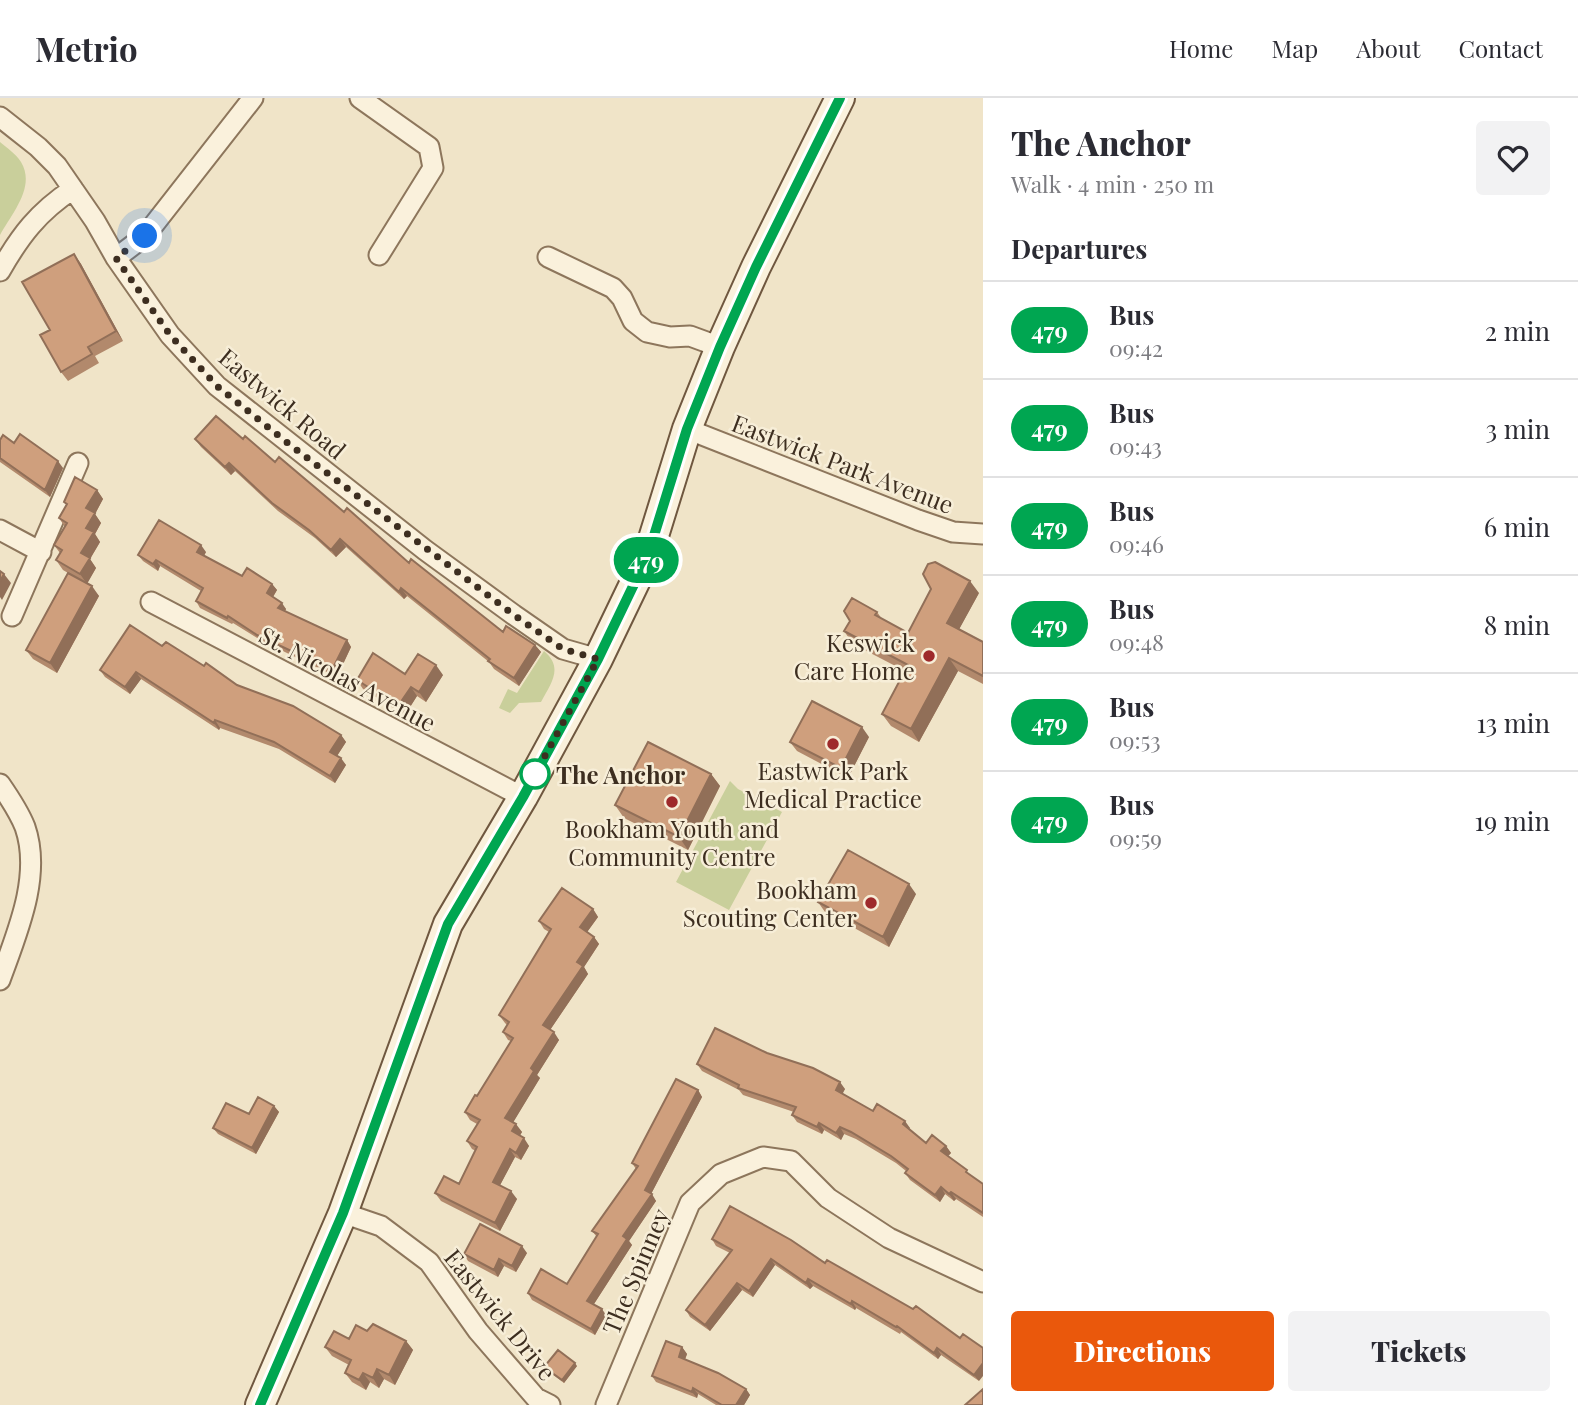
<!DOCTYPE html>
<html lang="en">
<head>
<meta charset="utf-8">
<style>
	body { margin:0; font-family:"Playfair Display",serif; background:#f2f2f3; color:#2b2b33; height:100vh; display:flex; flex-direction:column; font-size:26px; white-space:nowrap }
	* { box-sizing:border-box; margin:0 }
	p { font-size:23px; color:#7c7c81 }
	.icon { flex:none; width:38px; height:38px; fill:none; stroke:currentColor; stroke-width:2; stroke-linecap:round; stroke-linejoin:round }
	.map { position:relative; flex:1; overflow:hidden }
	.details { display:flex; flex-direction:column; background:#fff; width:595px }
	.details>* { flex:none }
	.badge { padding:0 14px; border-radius:23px; font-size:24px; line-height:46px }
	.you { position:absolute; width:35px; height:35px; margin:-18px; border:5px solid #fff; border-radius:50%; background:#1a73e8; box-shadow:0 0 0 10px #1a73e833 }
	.map>.badge { position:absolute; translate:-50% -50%; box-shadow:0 0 0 4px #fff }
	h2 { padding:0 28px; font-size:26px; line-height:63px }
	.round { display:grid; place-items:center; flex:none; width:74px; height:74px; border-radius:7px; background:#f2f2f3 }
	.summary { display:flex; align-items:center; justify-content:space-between; height:119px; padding:0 28px }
	h1 { font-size:33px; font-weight:800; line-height:52px }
	.cta { display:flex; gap:14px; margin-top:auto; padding:14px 28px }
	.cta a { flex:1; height:80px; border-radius:7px; background:#ea580c; color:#fff; font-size:28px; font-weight:800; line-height:80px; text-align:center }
	.cta a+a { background:#f2f2f3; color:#2b2b33 }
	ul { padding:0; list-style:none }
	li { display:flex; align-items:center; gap:21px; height:98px; padding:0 28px; border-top:2px solid #e1e1e2 }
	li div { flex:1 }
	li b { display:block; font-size:26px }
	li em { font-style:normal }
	li .badge { min-width:77px; font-weight:700; text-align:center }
	header { display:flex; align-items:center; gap:42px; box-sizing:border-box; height:98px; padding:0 35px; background:#fff; border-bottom:2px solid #e1e1e2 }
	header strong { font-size:33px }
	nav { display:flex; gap:38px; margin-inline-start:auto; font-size:24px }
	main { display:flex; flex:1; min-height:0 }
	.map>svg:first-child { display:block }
</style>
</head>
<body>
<header>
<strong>Metrio</strong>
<nav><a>Home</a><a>Map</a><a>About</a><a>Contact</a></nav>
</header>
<main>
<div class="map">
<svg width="983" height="1307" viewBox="0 0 983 1307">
	<rect width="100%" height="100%" fill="#f0e4c8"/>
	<path fill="#c9cf9b" d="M0,44C7,50 16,56 21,64C36,89 12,115 0,137Z
		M544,553C564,570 551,585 541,604L519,605L510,615L499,610L508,591L517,595Z
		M730,683L738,691L782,714L729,812L676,784Z"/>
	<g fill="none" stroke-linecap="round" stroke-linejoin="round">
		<g stroke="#8d765c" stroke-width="23">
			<path id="street" d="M360,0L429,49L433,70L379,157
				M0,19L38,49L57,68L95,123L116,160L170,237L217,288L425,452L514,517L563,551L598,561
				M548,159L613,190L622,200L633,223L647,234L670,239L690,238L720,249
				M116,160L145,138L253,0
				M0,173C20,138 38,114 73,91
				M687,331L918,422L953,434L983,436
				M0,432L41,454
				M151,504L523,699
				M12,518L78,365
				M0,686C9,699 19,714 25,729C42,778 17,835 0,882
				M343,1115L381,1128L429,1164L478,1233L536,1300L550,1307
				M606,1307L690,1105L721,1076L763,1059L791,1063L828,1100L889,1140L983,1184"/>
		</g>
		<g stroke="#6f573f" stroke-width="32">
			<path id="secondary" d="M260,1307L343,1115L448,826L523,699L598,561L648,457L687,331L720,249L756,169L840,0"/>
		</g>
		<use href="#street" stroke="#faf1dc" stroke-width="19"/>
		<use href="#secondary" stroke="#faf1dc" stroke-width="28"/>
	</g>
	<path fill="#b2896c" d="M74,156L81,166L123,243L95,258L99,265L68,283L61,274L50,232Z
		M195,341H243L344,414L409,465L503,534L535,547L541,554L519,588L494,571L489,564L407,498L404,501L346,449L336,459L315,440L278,413L235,373L231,377L201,349Z
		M0,342L14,345L63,370L50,399L0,364Z
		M97,392L103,401L95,416L101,425L95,436L100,444L90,461L96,470L87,485L99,498L57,575L33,561L26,552L68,475L63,472L56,462L60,455L54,447L65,429L59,420L66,407L64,404Z
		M206,454L204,458L242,478L272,486L277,492L273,499L286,511L285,513L347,542L351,549L337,579L262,543L233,525L232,526L200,510L196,503L201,493L160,468L158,473L143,463L138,457Z
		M979,495L959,531L983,544V586L958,573L919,644L891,628L882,616L905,573L853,546L844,533L850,523L877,514L882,521L908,535Z
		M162,548L204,568L237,587L341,637L346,644L337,658L346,667L335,685L279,651L220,630L219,632L141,581L130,596L105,579L100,572Z
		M405,576L443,577L426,604L417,598L405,617L363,591L357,582Z
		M869,639L848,680L797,653L790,644Z
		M711,676L720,688L688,752L624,720L615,707Z
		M916,796L889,849L825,814L818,804Z
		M593,811L598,819L587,834L594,839L599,846L584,869L588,876L550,932L559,942L537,977L540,980L513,1024L522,1034L520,1037L529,1048L521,1062L515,1059L500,1087L517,1101L500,1133L441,1103L435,1095L459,1086L476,1053L472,1051L467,1043L477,1026L470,1022L465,1014L477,998L511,943L508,942L503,934L507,927L505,925L499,917L549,834L544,831L539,823Z
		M767,955L845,991L842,995L873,1013L910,1030L909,1031L926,1045L946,1048L951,1055L948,1058L972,1079L983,1086V1119L956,1101L954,1103L945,1096L940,1104L910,1082L905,1075L906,1073L896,1065L856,1041L844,1036L841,1042L824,1032L822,1036L797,1024L792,1017L794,1014L743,997L739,992L702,973L697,966Z
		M698,992L702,999L651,1096L656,1103L629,1143L632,1147L594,1206L606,1217L595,1237L532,1202L528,1195L567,1186L597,1139L592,1133L636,1071L632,1065Z
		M274,1008L279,1014L256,1056L218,1036L213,1030Z
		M712,1141L825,1165L960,1240L979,1283L941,1257L938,1261L901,1234L900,1236L856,1210L855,1212L813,1188L810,1191L775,1167L753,1199L742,1192L710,1233L690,1219L686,1212L730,1155L716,1148Z
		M527,1155L516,1174L504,1168L498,1179L468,1163L464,1156Z
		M367,1233L406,1243L413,1252L395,1287L384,1281L379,1290L370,1284L366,1292L352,1284L345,1275L349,1267L332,1258L325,1249L349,1241Z
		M682,1249L687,1256L685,1262L746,1291L750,1297L744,1307H716L698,1296L697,1300L656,1284L652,1278Z
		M577,1268L564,1285L547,1272L544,1269Z"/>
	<path fill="#916f58" d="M74,156L81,166L123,243L116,233Z
		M58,363L63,370L50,399L45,392Z
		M229,365L235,373L231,377L225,369Z
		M97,392L103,401L95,416L101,425L95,436L100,444L90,461L96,470L87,486L80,476L81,455L86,430V410Z
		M340,441L346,449L336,459L331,452Z
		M201,447L206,454L202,461L197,454Z
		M156,462L160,468L158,473L153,466Z
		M4,476L11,485L2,502L0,499V483Z
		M970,483L979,495L956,537L947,525Z
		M272,486L277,492L271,502L267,495Z
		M92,488L99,498L57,575L50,565Z
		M401,490L407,498L404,501L399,494Z
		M282,505L286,511L283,517L278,510Z
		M347,542L351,549L337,579L332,572Z
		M535,547L541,554L519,588L514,580Z
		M949,560L958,573L919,644L911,631Z
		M436,567L443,577L426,604L419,594Z
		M136,574L141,581L130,596L125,589Z
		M411,589L417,598L405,617L398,608Z
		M215,622L220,630L219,632L214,625Z
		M862,629L869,639L848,680L841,670Z
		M341,637L346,644L335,661L330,654Z
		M341,660L346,667L335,685L330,678Z
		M711,676L720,688L688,752L679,739Z
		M909,786L916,796L889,849L883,839Z
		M593,811L598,819L585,837L580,829Z
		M594,839L599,846L584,869L588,876L548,935L543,927L577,864Z
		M554,934L559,942L537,977L540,980L511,1028L505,1020L531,970Z
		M840,984L845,991L841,999L836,992Z
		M698,992L702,999L650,1098L645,1092Z
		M274,1008L279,1014L256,1056L252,1050Z
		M905,1023L910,1030L907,1033L903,1026Z
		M819,1025L824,1032L822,1036L817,1029Z
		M516,1026L522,1034L518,1041L512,1033Z
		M840,1029L844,1036L841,1042L836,1035Z
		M524,1040L529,1048L521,1062L516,1055Z
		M946,1048L951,1055L946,1060L941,1053Z
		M510,1051L515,1059L498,1091L493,1084Z
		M941,1089L945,1096L940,1104L935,1097Z
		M511,1093L517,1101L500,1133L495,1125Z
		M951,1094L956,1101L954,1103L949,1096Z
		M652,1096L656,1103L629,1143L632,1147L592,1209L587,1203L623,1138Z
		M522,1148L527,1155L516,1174L512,1168Z
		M499,1161L504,1168L498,1179L494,1172Z
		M771,1161L775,1167L753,1199L749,1193Z
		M808,1181L813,1188L810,1191L806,1185Z
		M737,1185L742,1192L710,1233L705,1227Z
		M852,1203L856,1210L855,1212L851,1206Z
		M602,1211L606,1217L595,1237L591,1231Z
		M406,1243L413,1252L395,1287L389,1277Z
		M682,1249L687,1256L683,1266L679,1259Z
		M937,1250L941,1257L938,1261L934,1255Z
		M575,1265L577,1268L564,1285L562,1282Z
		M983,1265V1278L979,1283L974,1277Z
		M377,1271L384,1281L379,1290L373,1280Z
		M363,1275L370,1284L366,1292L359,1282Z
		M693,1290L698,1296L697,1300L692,1294Z
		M746,1291L750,1297L744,1307H736Z"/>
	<path fill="#cf9f7d" stroke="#916f58" stroke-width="2" d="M74,156L116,233L88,249L92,256L61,274L40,237L50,232L22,184Z
		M216,318L243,341L245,338L275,364L279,359L344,414L347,410L409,465L411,461L503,534L506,528L535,547L514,580L488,563L490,561L401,490L399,494L340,441L331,452L309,432L272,405L229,365L225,369L195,341Z
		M20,336L58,363L45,392L0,360V342L3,337L14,345Z
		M75,379L97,392L86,410L95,415L86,430L94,434L81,455L90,460L80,476L56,462L62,452L54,447L67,425L59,420L67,406L64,404Z
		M159,422L201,447L197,454L242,478L247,470L272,486L267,495L282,505L278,510L347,542L332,572L257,537L228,518L227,520L196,503L203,490L156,462L153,466L138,457Z
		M935,464L970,483L947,525L983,544V578L949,560L911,631L882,616L908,567L844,533L850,523L844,513L852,500L877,514L875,517L908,535L931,491L923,476L928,466Z
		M0,473L4,476L0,483Z
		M68,475L92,488L50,565L26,552Z
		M130,527L162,548L166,544L204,568L206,565L237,587L293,608L341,637L330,654L341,660L330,678L274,644L215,622L214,625L136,574L125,589L100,572Z
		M373,555L405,576L418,556L436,567L419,594L411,589L398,608L357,582Z
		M812,603L862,629L841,670L790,644Z
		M648,644L711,676L679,739L615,707Z
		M848,752L909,786L883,839L818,804Z
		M562,790L593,811L580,829L594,839L577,864L583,868L543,927L554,934L531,970L534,973L505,1020L516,1026L512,1033L524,1040L516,1055L510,1051L493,1084L511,1093L495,1125L435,1095L444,1078L459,1086L477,1049L467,1043L480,1022L465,1014L475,997L477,998L513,940L503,934L509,924L499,917L551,831L539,823Z
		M715,930L767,955L813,970L840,984L836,992L873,1013L877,1006L905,1023L903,1026L926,1045L932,1037L946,1048L941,1053L967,1072L966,1074L983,1086V1115L951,1094L949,1096L941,1089L935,1097L905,1075L908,1071L891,1058L851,1034L840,1029L836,1035L819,1025L817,1029L792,1017L796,1009L738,990L739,987L697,966Z
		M676,981L698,992L645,1092L652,1096L623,1138L627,1141L587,1203L602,1211L591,1231L528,1195L541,1171L567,1186L598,1136L592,1133L638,1068L632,1065Z
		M258,999L274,1008L252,1050L213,1030L226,1005L249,1016Z
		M730,1108L791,1142L825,1165L827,1162L913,1211L916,1208L960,1240L963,1236L983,1250V1265L974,1277L937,1250L934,1255L897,1228L896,1229L852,1203L851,1206L808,1181L806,1185L771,1161L749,1193L737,1185L705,1227L686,1212L732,1152L712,1141Z
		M480,1126L522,1148L512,1168L499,1161L494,1172L464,1156Z
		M373,1226L406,1243L389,1277L377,1271L373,1280L363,1275L359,1282L345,1275L351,1262L325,1249L334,1233L349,1241L356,1227L367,1233Z
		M666,1243L682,1249L679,1259L718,1275L746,1291L736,1307H722L693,1290L692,1294L652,1278Z
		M558,1252L575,1265L562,1282L544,1269Z
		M983,1291V1307H965Z"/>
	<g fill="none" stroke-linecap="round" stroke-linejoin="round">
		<g stroke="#fff" stroke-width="16">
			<path id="line" d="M260,1307L343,1115L448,826L523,699L598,561L648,457L687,331L720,249L756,169L840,0"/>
		</g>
		<use href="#line" stroke="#00a651" stroke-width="10"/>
		<path stroke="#3d2e20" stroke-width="7" stroke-dasharray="0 12.6" d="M145,138L116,160L170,237L217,288L289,346L514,517L563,551L598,561L535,676"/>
	</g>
	<g fill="#9e2a2b" stroke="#f7eed8" stroke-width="2.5">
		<circle cx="929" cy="558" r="7"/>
		<circle cx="833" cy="646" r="7"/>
		<circle cx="672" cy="704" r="7"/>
		<circle cx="871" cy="805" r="7"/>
	</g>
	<circle fill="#fff" stroke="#00a651" stroke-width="3.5" cx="535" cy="676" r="14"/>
	<g text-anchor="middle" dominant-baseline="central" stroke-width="5" stroke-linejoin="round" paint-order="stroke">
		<g font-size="24" fill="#3d2e20" stroke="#f7eed8">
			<text transform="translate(283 305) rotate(40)">Eastwick Road</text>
			<text transform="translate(843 365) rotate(21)">Eastwick Park Avenue</text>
			<text transform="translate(348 580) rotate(28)">St. Nicolas Avenue</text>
			<text transform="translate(635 1173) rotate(-67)">The Spinney</text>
			<text transform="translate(501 1216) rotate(51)">Eastwick Drive</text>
		</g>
		<g font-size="24" fill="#3d2e20" stroke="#f7eed8" text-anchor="end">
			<text x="915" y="544">Keswick<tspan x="915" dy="28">Care Home</tspan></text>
			<text x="833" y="672" text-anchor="middle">Eastwick Park<tspan x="833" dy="28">Medical Practice</tspan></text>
			<text x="672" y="730" text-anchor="middle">Bookham Youth and<tspan x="672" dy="28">Community Centre</tspan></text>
			<text x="857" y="791">Bookham<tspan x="857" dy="28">Scouting Center</tspan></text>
		</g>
		<g font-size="24" font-weight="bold" fill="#3d2e20" stroke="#f7eed8" text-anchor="start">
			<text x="556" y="676">The Anchor</text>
		</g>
	</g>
</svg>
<div class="you" style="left:145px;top:138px"></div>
<b class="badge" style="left:646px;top:462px;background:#00a651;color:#fff">479</b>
</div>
<section class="details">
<div class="summary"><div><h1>The Anchor</h1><p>Walk · 4 min · 250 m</p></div><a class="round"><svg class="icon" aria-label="heart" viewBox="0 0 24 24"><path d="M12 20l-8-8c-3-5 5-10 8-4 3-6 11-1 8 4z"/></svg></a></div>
<h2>Departures</h2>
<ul>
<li><span class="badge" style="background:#00a651;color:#fff">479</span><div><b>Bus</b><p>09:42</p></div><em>2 min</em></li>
<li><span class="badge" style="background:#00a651;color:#fff">479</span><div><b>Bus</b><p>09:43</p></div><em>3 min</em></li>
<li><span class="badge" style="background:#00a651;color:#fff">479</span><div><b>Bus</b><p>09:46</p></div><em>6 min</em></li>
<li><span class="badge" style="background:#00a651;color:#fff">479</span><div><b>Bus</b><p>09:48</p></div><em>8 min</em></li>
<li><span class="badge" style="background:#00a651;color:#fff">479</span><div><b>Bus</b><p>09:53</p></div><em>13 min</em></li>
<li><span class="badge" style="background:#00a651;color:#fff">479</span><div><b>Bus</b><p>09:59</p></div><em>19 min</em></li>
</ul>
<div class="cta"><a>Directions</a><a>Tickets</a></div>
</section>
</main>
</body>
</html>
